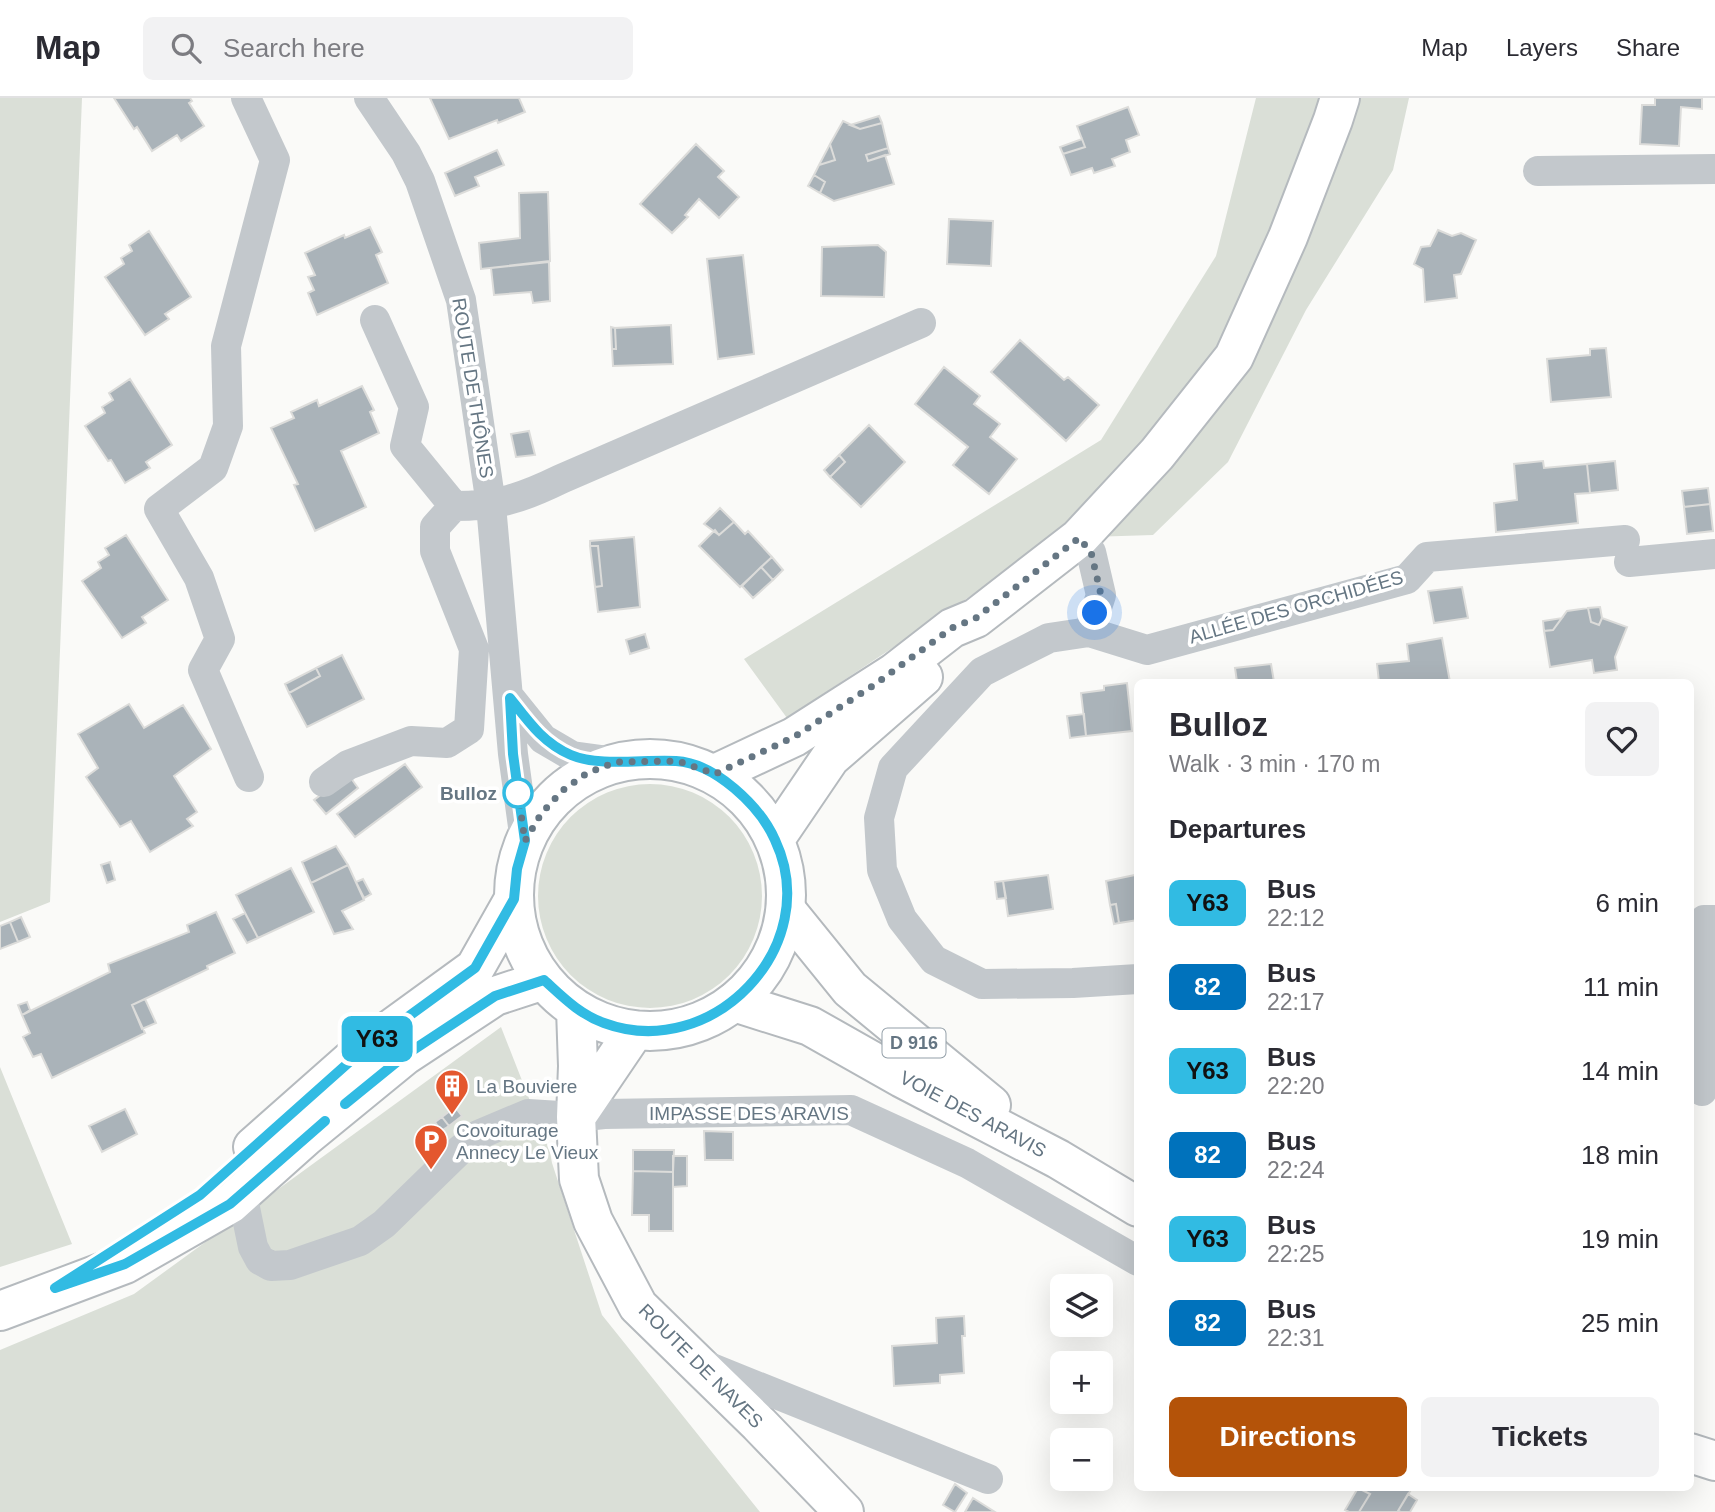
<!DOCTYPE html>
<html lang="en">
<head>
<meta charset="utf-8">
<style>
	body { margin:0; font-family:Helvetica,sans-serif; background:#f2f2f3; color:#2b2b33; height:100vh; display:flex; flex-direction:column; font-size:26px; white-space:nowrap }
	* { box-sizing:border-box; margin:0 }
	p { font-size:23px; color:#7c7c81 }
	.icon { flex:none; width:38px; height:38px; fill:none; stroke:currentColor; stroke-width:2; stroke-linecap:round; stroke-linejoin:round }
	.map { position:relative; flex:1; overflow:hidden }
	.panel { position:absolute; left:1134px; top:581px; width:560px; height:812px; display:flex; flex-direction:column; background:#fff; border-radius:10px; box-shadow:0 7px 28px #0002 }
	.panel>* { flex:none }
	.badge { padding:0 14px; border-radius:10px; font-size:24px; line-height:46px }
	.tools { position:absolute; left:1050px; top:1176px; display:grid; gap:14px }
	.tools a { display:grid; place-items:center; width:63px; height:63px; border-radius:10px; background:#fff; box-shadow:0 7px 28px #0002; font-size:35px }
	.you { position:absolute; width:35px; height:35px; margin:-18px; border:5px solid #fff; border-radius:50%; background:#1a73e8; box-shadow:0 0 0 10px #1a73e833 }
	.map>.badge { position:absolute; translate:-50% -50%; box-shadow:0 0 0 4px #fff }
	h2 { padding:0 35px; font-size:26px; line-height:63px }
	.round { display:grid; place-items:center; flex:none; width:74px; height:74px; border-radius:10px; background:#f2f2f3 }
	.overview { display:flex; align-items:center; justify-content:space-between; height:119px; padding:0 35px }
	h1 { font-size:33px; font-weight:700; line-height:52px }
	.button { display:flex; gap:14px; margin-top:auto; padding:14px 35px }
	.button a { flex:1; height:80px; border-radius:10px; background:#b45309; color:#fff; font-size:28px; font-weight:700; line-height:80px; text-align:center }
	.button a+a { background:#f2f2f3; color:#2b2b33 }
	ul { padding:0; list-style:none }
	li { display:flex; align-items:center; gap:21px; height:84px; padding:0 35px }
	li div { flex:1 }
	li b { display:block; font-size:26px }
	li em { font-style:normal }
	li .badge { min-width:77px; font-weight:700; text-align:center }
	header { display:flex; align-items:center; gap:42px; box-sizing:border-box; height:98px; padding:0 35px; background:#fff; border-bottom:2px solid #e1e1e2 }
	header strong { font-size:33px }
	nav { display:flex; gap:38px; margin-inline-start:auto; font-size:24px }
	.search { width:490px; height:63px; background:#f2f2f3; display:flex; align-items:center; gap:18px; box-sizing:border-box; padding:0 24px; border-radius:10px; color:#7c7c81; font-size:26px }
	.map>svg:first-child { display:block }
</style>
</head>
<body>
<header>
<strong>Map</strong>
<div class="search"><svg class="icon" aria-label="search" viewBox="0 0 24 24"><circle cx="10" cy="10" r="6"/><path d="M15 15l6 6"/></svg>Search here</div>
<nav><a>Map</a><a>Layers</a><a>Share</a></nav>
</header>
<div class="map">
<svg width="1715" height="1414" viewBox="0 0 1715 1414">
	<rect width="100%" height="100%" fill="#fafaf8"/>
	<path fill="#dadfd7" d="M0,0H82L50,804L0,824Z
		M1256,0H1409L1393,72L1306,212L1228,364L1153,437L1058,440L787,620L744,561L1101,342L1216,158Z
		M538 798a112 112 0 1 1 224 0a112 112 0 1 1-224 0Z
		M501,929L550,1054L552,1065L602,1217L760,1414H0V1252L134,1196Z
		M0,969L72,1146L0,1169Z"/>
	<path fill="#aab3b9" stroke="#dcdcda" stroke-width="2" d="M114,0H190L192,3L189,5L204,28L181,43L177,37L152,53L137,29L134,31Z
		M430,0H519L525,14L498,25L497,22L449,41Z
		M1655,0H1702V11L1681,9L1679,48L1640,46L1642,7H1655Z
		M1128,9L1139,37L1126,42L1130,54L1112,61L1115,68L1094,75L1092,70L1071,77L1063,56L1085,49L1077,28Z
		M879,18L882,25L860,31L850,27Z
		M843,23L860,31L882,25L888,50L866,57L868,63L885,57L894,86L834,103L820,95L825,84L814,77L819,67L835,62L830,46Z
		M1082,41L1085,49L1063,56L1060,49Z
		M696,46L724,73L718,79L739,99L719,120L699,101L685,117L688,119L672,135L640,106Z
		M830,46L835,62L819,67Z
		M888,50L890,56L868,63L866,57Z
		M497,52L504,67L475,79L479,88L455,98L445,75Z
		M814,77L825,84L820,95L808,88Z
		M548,94L550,163L481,171L479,145L520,140L519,95Z
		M949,121L993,123L991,168L947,166Z
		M370,129L382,154L376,157L388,185L317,217L308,195L314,192L308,179L315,177L305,155L344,137L345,140Z
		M1438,132L1452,138L1461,135L1476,142L1461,176L1454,177L1457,200L1425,204L1423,171L1414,166L1421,149L1430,148Z
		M149,133L191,199L165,216L169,221L145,237L105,179L124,166L121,160L132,153L129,147Z
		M878,147L886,154L884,199L821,198L822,149Z
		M743,157L754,256L718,261L707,161Z
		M549,164L550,203L533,205L531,194L494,197L491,170Z
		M671,227L673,266L613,268L612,251H616L615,230Z
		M611,229L615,230L616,251H612Z
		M1020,242L1064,282L1068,279L1099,307L1066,343L991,274Z
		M1606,250L1611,299L1551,304L1547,261L1590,257V251Z
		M944,269L980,298L974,306L1000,326L990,339L1017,361L989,396L953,367L968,349L915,306Z
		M130,281L172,347L146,364L150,370L125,385L111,362L108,363L85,328L105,315L102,309L113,302L109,295Z
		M362,288L374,312L370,314L379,335L341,353L366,409L315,433L294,387L298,386L271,330L294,320L291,314L317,302L319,308Z
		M869,327L905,364L861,409L830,379L845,364L839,357Z
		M529,333L535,357L516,359L511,336Z
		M839,357L845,364L830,379L824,372Z
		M1543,363L1544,370L1587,366L1590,395L1575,396L1578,425L1496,434L1494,405L1517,402L1514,366Z
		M1615,363L1618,392L1590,395L1587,366Z
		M1708,390L1710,406L1684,409L1682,393Z
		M1710,406L1713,433L1687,436L1684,409Z
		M720,410L734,424L719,437L704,426Z
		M734,424L745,436L748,433L772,459L740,489L699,448L715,432L719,437Z
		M126,437L168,502L142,519L146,525L122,540L82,483L101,470L98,464L109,457L105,450Z
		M634,439L640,509L598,514L595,489L602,488L598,448H590V443Z
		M590,448H598L602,488L595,489Z
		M772,459L783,472L773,482L761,469Z
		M761,469L773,482L753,500L742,488Z
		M1462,489L1468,520L1434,525L1428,493Z
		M1600,509L1602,520L1599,527L1591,524L1588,510Z
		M1588,510L1591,524L1599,527L1602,520L1627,529L1615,559L1617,572L1594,575L1592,562L1550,569L1544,533L1553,532L1567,513Z
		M1562,520L1553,532L1544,533L1543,523Z
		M645,536L649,550L630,556L626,542Z
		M1442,540L1450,584H1379L1377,566L1409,563L1407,546Z
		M342,557L364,601L307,629L289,595L320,578L316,570Z
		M1271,566L1274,584H1237L1235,570Z
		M316,570L320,578L289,595L285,586Z
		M1127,585L1132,633L1086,638L1081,595L1104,592V588Z
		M129,606L144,630L183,607L211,651L174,678L197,714L187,721L193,728L150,754L131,723L120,729L86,679L98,670L78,636Z
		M1084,616L1086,638L1070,640L1067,618Z
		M405,666L422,689L355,739L337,716Z
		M348,676L358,690L326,716L314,702Z
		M336,748L348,767L311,785L302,764Z
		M110,764L115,782L107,785L101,767Z
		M348,767L364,802L342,813L353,831L334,836L311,785Z
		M291,770L314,814L258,840L236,797Z
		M1048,777L1053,811L1008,818L1003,783Z
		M1135,777L1138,786V822L1119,825L1116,806L1110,807L1106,783Z
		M363,781L371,796L364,800L356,784Z
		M1003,783L1006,800L997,801L995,784Z
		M1116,806L1119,825L1114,826L1110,807Z
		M216,814L235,855L207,868L208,871L132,907L145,935L52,980L41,956L33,959L23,939L30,935L22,917L110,874L108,866L189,834L187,827Z
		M245,815L258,840L247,845L233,821Z
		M21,819L30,839L18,844L10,824Z
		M10,824L18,844L0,851V828Z
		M145,901L156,925L142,931L132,907Z
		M27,904L30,912L22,917L18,907Z
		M455,1009L462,1018L449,1028L442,1019Z
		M125,1011L137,1036L102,1054L89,1028Z
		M442,1019L449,1028L441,1033L435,1024Z
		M704,1033L733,1034V1062H705Z
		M633,1052H674L673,1074L633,1073Z
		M673,1058H687V1088L673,1089Z
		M633,1073L673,1074V1133H649V1117H632Z
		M964,1218L965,1238H962L964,1275L940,1277V1285L894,1288L892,1248L937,1245L936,1220Z
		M955,1386L967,1395L955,1414L943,1407Z
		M1358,1390L1370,1396L1359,1414H1349L1345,1412Z
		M1359,1390H1412L1398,1413L1401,1414H1359L1370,1396Z
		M1408,1396L1417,1402L1410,1414H1401L1398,1413Z
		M973,1400L995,1414H965Z"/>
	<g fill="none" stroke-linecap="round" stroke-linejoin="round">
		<g stroke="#b5babe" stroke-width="42">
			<path id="major" d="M514 797a136 136 0 1 1 272 0a136 136 0 1 1-272 0Z
				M715,676L794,639L894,575L952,530L976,520L1079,440L1157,356L1234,259L1288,139L1333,22L1340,0
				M775,741L830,660L923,579
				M576,911L578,968L576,1019L579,1081L593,1123L638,1208L759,1326L844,1414
				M576,1019L635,932
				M253,1049L365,950L475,870L514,801
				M0,1213L125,1166L230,1106L305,1039L404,958L495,898L544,882"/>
		</g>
		<g stroke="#b4b9bd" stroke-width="42">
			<path id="highway" d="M786,812L850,891L991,1007
				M734,904L810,928L902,980L1058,1061L1138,1109
				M1690,1355L1715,1363"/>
		</g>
		<path stroke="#c3c8cc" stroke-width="30" d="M246,0L275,62L226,248L228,328L213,370L159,411L199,480L220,541L203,572L249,679
			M369,0L406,55L420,83L461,202L491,407L513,656L525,743
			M1538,73L1715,71
			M375,222L414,309L405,348L454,408
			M1079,440L1091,454L1101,497L1089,534L1049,540L982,574L893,670L879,720L882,772L902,821L934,862L982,886L1073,885L1138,881
			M1629,464L1715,456
			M1089,534L1147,552L1407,481L1427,459L1625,442
			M510,600L543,641L572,658L616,664
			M324,684L348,667L411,643L447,645L469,631L474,551L435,453V429L454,408C498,408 522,400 561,381L921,225
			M1702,993L1704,822H1715
			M242,1095L253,1149L260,1162L271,1168L290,1167L360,1143L384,1126L460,1052L478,1037L528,1016L576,1019L604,1016L851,1012L967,1065L1138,1163
			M704,1267L988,1381"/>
		<use href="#major" stroke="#fff" stroke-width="38"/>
		<use href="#highway" stroke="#fff" stroke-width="38"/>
	</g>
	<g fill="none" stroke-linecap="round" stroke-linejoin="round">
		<g stroke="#fff" stroke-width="16">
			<path id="line" d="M325,1023L230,1106L125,1166L55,1190L200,1097L365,950L475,870L514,801L517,771L525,743L513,656L510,600C528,623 543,645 571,657C599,669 645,661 676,663C715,665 760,708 775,742C825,848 712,965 604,925C579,916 563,899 544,882L495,898L404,958L345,1006"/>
		</g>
		<use href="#line" stroke="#31bbe3" stroke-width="10"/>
		<path stroke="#657683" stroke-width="7" stroke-dasharray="0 12.6" d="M518,695L525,743L541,716L562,693L587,675L616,664L678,663L715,676L794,639L874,587L952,530L976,520L1079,440L1091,454L1101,497L1095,515"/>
	</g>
	<defs>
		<g id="building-pin" transform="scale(1.75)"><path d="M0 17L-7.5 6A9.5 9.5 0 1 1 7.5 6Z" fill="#e4572e" stroke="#fff"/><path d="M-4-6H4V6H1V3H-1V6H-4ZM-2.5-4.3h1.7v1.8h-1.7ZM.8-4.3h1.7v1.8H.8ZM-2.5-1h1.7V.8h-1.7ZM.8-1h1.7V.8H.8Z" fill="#fff"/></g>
		<g id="parking-pin" transform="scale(1.75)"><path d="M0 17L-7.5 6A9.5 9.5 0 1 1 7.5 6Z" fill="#e4572e" stroke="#fff"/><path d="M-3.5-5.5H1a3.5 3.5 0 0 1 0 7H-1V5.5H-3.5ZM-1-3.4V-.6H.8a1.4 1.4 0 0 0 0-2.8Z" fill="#fff"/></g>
	</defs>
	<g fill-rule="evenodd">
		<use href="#building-pin" x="452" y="988"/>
		<use href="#parking-pin" x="431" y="1043"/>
	</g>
	<circle fill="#fff" stroke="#31bbe3" stroke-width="3.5" cx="518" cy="695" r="14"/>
	<g text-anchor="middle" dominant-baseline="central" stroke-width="7" stroke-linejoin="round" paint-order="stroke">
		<rect fill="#fff" stroke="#939fa8" stroke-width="2" x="882.5" y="930.5" width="63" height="29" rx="5"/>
		<g font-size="18" font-weight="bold" fill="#657683">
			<text x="914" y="945">D 916</text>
		</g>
		<g font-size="19" fill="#657683" stroke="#fff">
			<text transform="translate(473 290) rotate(81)">ROUTE DE THÔNES</text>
			<text transform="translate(1296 509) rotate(-16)">ALLÉE DES ORCHIDÉES</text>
			<text x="749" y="1015">IMPASSE DES ARAVIS</text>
			<text transform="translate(973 1016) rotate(28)">VOIE DES ARAVIS</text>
			<text transform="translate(701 1268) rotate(45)">ROUTE DE NAVES</text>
		</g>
		<g font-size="19" font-weight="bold" fill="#657683" stroke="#fff" text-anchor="end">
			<text x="497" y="695">Bulloz</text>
		</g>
		<g font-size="19" fill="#657683" stroke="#fff" text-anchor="start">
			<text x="476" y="988">La Bouviere</text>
			<text x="456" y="1032">Covoiturage<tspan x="456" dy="22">Annecy Le Vieux</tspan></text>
		</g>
	</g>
</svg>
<div class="tools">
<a><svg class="icon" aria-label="layers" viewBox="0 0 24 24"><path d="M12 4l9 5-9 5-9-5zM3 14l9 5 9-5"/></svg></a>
<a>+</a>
<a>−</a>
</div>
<div class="you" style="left:1095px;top:515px"></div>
<b class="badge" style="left:377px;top:941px;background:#31bbe3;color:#111">Y63</b>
<section class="panel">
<div class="overview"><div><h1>Bulloz</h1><p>Walk · 3 min · 170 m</p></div><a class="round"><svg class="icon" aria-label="heart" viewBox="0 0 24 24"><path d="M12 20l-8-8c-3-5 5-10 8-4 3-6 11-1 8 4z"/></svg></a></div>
<h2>Departures</h2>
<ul>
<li><span class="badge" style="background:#31bbe3;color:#111">Y63</span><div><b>Bus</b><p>22:12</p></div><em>6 min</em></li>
<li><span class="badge" style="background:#0072bc;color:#fff">82</span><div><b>Bus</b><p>22:17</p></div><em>11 min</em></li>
<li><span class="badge" style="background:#31bbe3;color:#111">Y63</span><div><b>Bus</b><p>22:20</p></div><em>14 min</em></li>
<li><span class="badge" style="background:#0072bc;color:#fff">82</span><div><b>Bus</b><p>22:24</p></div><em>18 min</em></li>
<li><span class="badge" style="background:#31bbe3;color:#111">Y63</span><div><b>Bus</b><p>22:25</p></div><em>19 min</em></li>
<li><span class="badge" style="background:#0072bc;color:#fff">82</span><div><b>Bus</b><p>22:31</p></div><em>25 min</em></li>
</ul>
<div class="button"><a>Directions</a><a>Tickets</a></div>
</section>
</div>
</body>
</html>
